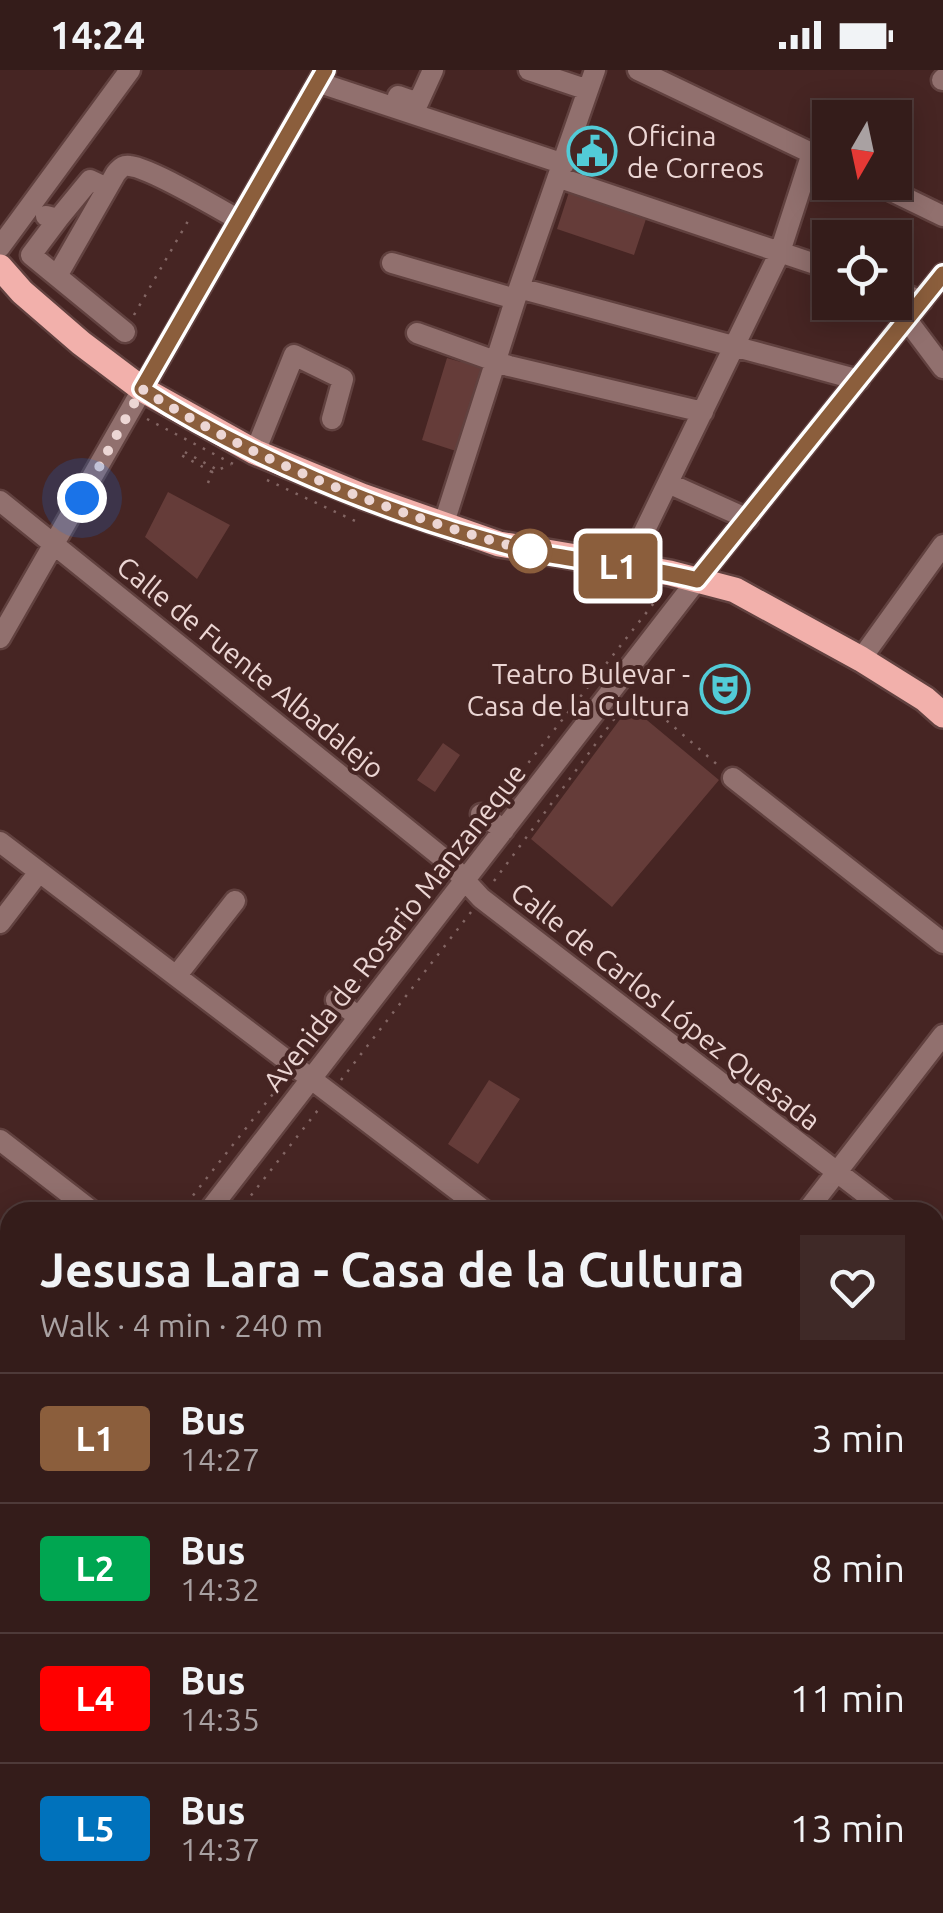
<!DOCTYPE html>
<html lang="en">
<head>
<meta charset="utf-8">
<style>
	body { margin:0; font-family:Ubuntu,sans-serif; background:#3f2927; color:#f1f3f6; height:100vh; display:flex; flex-direction:column; font-size:38px; white-space:nowrap }
	* { box-sizing:border-box; margin:0 }
	p { font-size:32px; color:#a9a1a2 }
	.icon { flex:none; width:55px; height:55px; fill:none; stroke:currentColor; stroke-width:2; stroke-linecap:round; stroke-linejoin:round }
	.map { position:relative; flex:1; overflow:hidden }
	.sheet { position:absolute; left:0px; top:1132px; width:945px; height:712px; display:flex; flex-direction:column; background:#341c1a; border-radius:30px 30px 0 0; box-shadow:0 5px 25px #0003,0 0 0 2px #4e3a39 }
	.sheet>* { flex:none }
	.badge { padding:0 20px; border-radius:8px; font-size:35px; line-height:65px }
	.needle { width:65px; rotate:189deg }
	.buttons { position:absolute; left:812px; top:30px; display:grid; gap:20px }
	.buttons a { display:grid; place-items:center; width:100px; height:100px; border-radius:0px; background:#341c1a; box-shadow:0 5px 25px #0003,0 0 0 2px #4e3a39; font-size:50px }
	.you { position:absolute; width:50px; height:50px; margin:-25px; border:8px solid #fff; border-radius:50%; background:#1a73e8; box-shadow:0 0 0 15px #1a73e833 }
	.map>.badge { position:absolute; translate:-50% -50%; box-shadow:0 0 0 5px #fff }
	.round { display:grid; place-items:center; flex:none; width:105px; height:105px; border-radius:0px; background:#3f2927 }
	.overview { display:flex; align-items:center; justify-content:space-between; height:170px; padding:0 40px }
	h1 { font-size:48px; font-weight:600; line-height:75px }
	ul { padding:0; list-style:none }
	li { display:flex; align-items:center; gap:30px; height:130px; padding:0 40px; border-top:2px solid #4e3a39 }
	li div { flex:1 }
	li b { display:block; font-size:38px }
	li em { font-style:normal }
	li .badge { min-width:110px; font-weight:700; text-align:center }
	.status { display:flex; justify-content:space-between; align-items:center; height:70px; padding:0 50px; background:#341c1a; direction:ltr }
	.status svg { height:28px; fill:currentColor }
	.map>svg:first-child { display:block }
</style>
</head>
<body>
<div class="status"><b>14:24</b><svg viewBox="0 0 49 12"><path d="M0 12V9h3v3zM5 12V6h3v6zM10 12V3h3v9zM15 12V0h3v12zM26 1h20v11H26zM47 4h2v5h-2z"/></svg></div>
<div class="map">
<svg width="943" height="1843" viewBox="0 0 943 1843">
	<rect width="100%" height="100%" fill="#462523"/>
	<path fill="#653c39" d="M569,122L646,149L634,185L557,159Z
		M464,282L487,289L459,382L422,370L447,288L461,292Z
		M168,422L230,455L197,509L145,467Z
		M630,636L719,710L612,837L531,769Z
		M443,673L460,685L435,722L417,710Z
		M489,1010L520,1029L478,1094L448,1074Z"/>
	<g fill="none" stroke-linecap="round" stroke-linejoin="round">
		<g stroke="#61413f" stroke-width="25">
			<path id="minor" d="M529,0L588,20
				M638,0L830,92
				M942,10L943,9
				M320,13L564,94
				M398,26L418,33L433,0
				M560,108L830,199
				M873,112L943,146
				M46,146L58,149L90,110L107,118
				M58,149L31,185L125,262
				M0,177L130,0
				M392,193L515,229
				M57,206L116,103C121,98 122,95 130,96C150,98 218,138 239,150
				M519,218L859,310
				M895,221L922,231
				M907,250L943,298
				M417,263L509,296L703,342
				M255,382L294,285L343,309L332,349
				M668,413L748,449
				M0,431L449,793L481,828L889,1142
				M443,456L519,218L595,0
				M627,497L780,182L812,83
				M0,568L325,0
				M861,589L943,475
				M733,708L943,873
				M481,744L504,760
				M0,772L486,1142
				M0,853L39,802
				M177,905L235,831
				M336,930L359,947
				M0,1070L93,1142
				M208,1142L697,510L943,204
				M806,1142L943,965
				M935,1179L943,1185
				M0,1411L10,1398
				M935,1489L943,1495
				M0,1687L10,1695
				M935,1713L943,1702
				M935,1752L943,1757
				M184,1835L194,1843
				M580,1835L590,1843
				M267,1843L273,1835
				M837,1843L843,1835"/>
		</g>
		<g stroke="#61413f" stroke-width="30">
			<path id="major" d="M0,197L22,222L81,273L142,319L255,382L362,426L499,474L670,503L735,520L861,589L925,629L943,645"/>
		</g>
		<path stroke="#836664" stroke-width="2.5" stroke-dasharray="2.5 8" stroke-linecap="butt" d="M134,245L188,151
			M147,349L233,394
			M212,402L181,385L183,381L216,399
			M267,410L355,451L357,446
			M208,413L212,402L231,395
			M635,623L720,697
			M496,734L661,524
			M462,777L475,760
			M494,811L626,633
			M353,920L438,807
			M305,984L330,951
			M341,1010L471,842
			M180,1142L284,1010
			M238,1142L318,1040
			M0,1371L10,1358
			M0,1448L10,1436"/>
		<use href="#minor" stroke="#91706e" stroke-width="20"/>
		<use href="#major" stroke="#f2b0ab" stroke-width="25"/>
	</g>
	<g fill="none" stroke-linecap="round" stroke-linejoin="round">
		<g stroke="#fff" stroke-width="22">
			<path id="line" d="M325,0L142,319C245,386 382,442 501,474C565,492 633,493 697,510L943,204"/>
		</g>
		<use href="#line" stroke="#8b5e3c" stroke-width="15"/>
		<path stroke="#ecd6d4" stroke-width="10" stroke-dasharray="0 18" d="M82,428L142,319C259,394 397,446 530,481"/>
	</g>
	<defs>
		<g id="civic-ring" transform="scale(2.5)"><circle r="9.5" fill="#462523" stroke="#52cbd7" stroke-width="1.5"/><path d="M-.6-6.5H3V-4.5H.6V-3L4-1V1h2V6H-6V1h2V-1L-.6-3ZM-1.2 2.5V6h2.4V2.5Z" fill="#52cbd7"/></g>
		<g id="theatre-ring" transform="scale(2.5)"><circle r="9.5" fill="#462523" stroke="#52cbd7" stroke-width="1.5"/><path d="M-5-5.5Q0-4 5-5.5V0Q5 5 0 6Q-5 5-5 0ZM-3.3-2.5H-1v1.5H-3.3ZM1-2.5H3.3v1.5H1ZM-2.8 1Q0 5.5 2.8 1Z" fill="#52cbd7"/></g>
	</defs>
	<g fill-rule="evenodd">
		<use href="#civic-ring" x="592" y="81"/>
		<use href="#theatre-ring" x="725" y="619"/>
	</g>
	<circle fill="#fff" stroke="#8b5e3c" stroke-width="5" cx="530" cy="481" r="20"/>
	<g text-anchor="middle" dominant-baseline="central" stroke-width="8" stroke-linejoin="round" paint-order="stroke">
		<g font-size="28" fill="#ecd6d4" stroke="#462523" text-anchor="start">
			<text x="627" y="65">Oficina<tspan x="627" dy="32">de Correos</tspan></text>
			<text x="690" y="603" text-anchor="end">Teatro Bulevar -<tspan x="690" dy="32">Casa de la Cultura</tspan></text>
		</g>
		<g font-size="28" fill="#ecd6d4" stroke="#462523">
			<text transform="translate(251 597) rotate(39)">Calle de Fuente Albadalejo</text>
			<text transform="translate(394 857) rotate(-52)">Avenida de Rosario Manzaneque</text>
			<text transform="translate(666 936) rotate(38)">Calle de Carlos López Quesada</text>
		</g>
	</g>
</svg>
<div class="buttons">
<a><svg class="needle" viewBox="-14 -14 28 28"><path d="M0-13l5 13h-10z" fill="#e53935"/><path d="M0 13l5-13h-10z" fill="#a9a1a2"/></svg></a>
<a><svg class="icon" aria-label="locate" viewBox="0 0 24 24"><circle cx="12" cy="12" r="6"/><path d="M12 2v4M12 18v4M2 12h4M18 12h4"/></svg></a>
</div>
<div class="you" style="left:82px;top:428px"></div>
<b class="badge" style="left:618px;top:496px;background:#8b5e3c;color:#fff">L1</b>
<section class="sheet">
<div class="overview"><div><h1>Jesusa Lara - Casa de la Cultura</h1><p>Walk · 4 min · 240 m</p></div><a class="round"><svg class="icon" aria-label="heart" viewBox="0 0 24 24"><path d="M12 20l-8-8c-3-5 5-10 8-4 3-6 11-1 8 4z"/></svg></a></div>
<ul>
<li><span class="badge" style="background:#8b5e3c;color:#fff">L1</span><div><b>Bus</b><p>14:27</p></div><em>3 min</em></li>
<li><span class="badge" style="background:#00a651;color:#fff">L2</span><div><b>Bus</b><p>14:32</p></div><em>8 min</em></li>
<li><span class="badge" style="background:#f00;color:#fff">L4</span><div><b>Bus</b><p>14:35</p></div><em>11 min</em></li>
<li><span class="badge" style="background:#0072bc;color:#fff">L5</span><div><b>Bus</b><p>14:37</p></div><em>13 min</em></li>
</ul>
</section>
</div>
</body>
</html>
